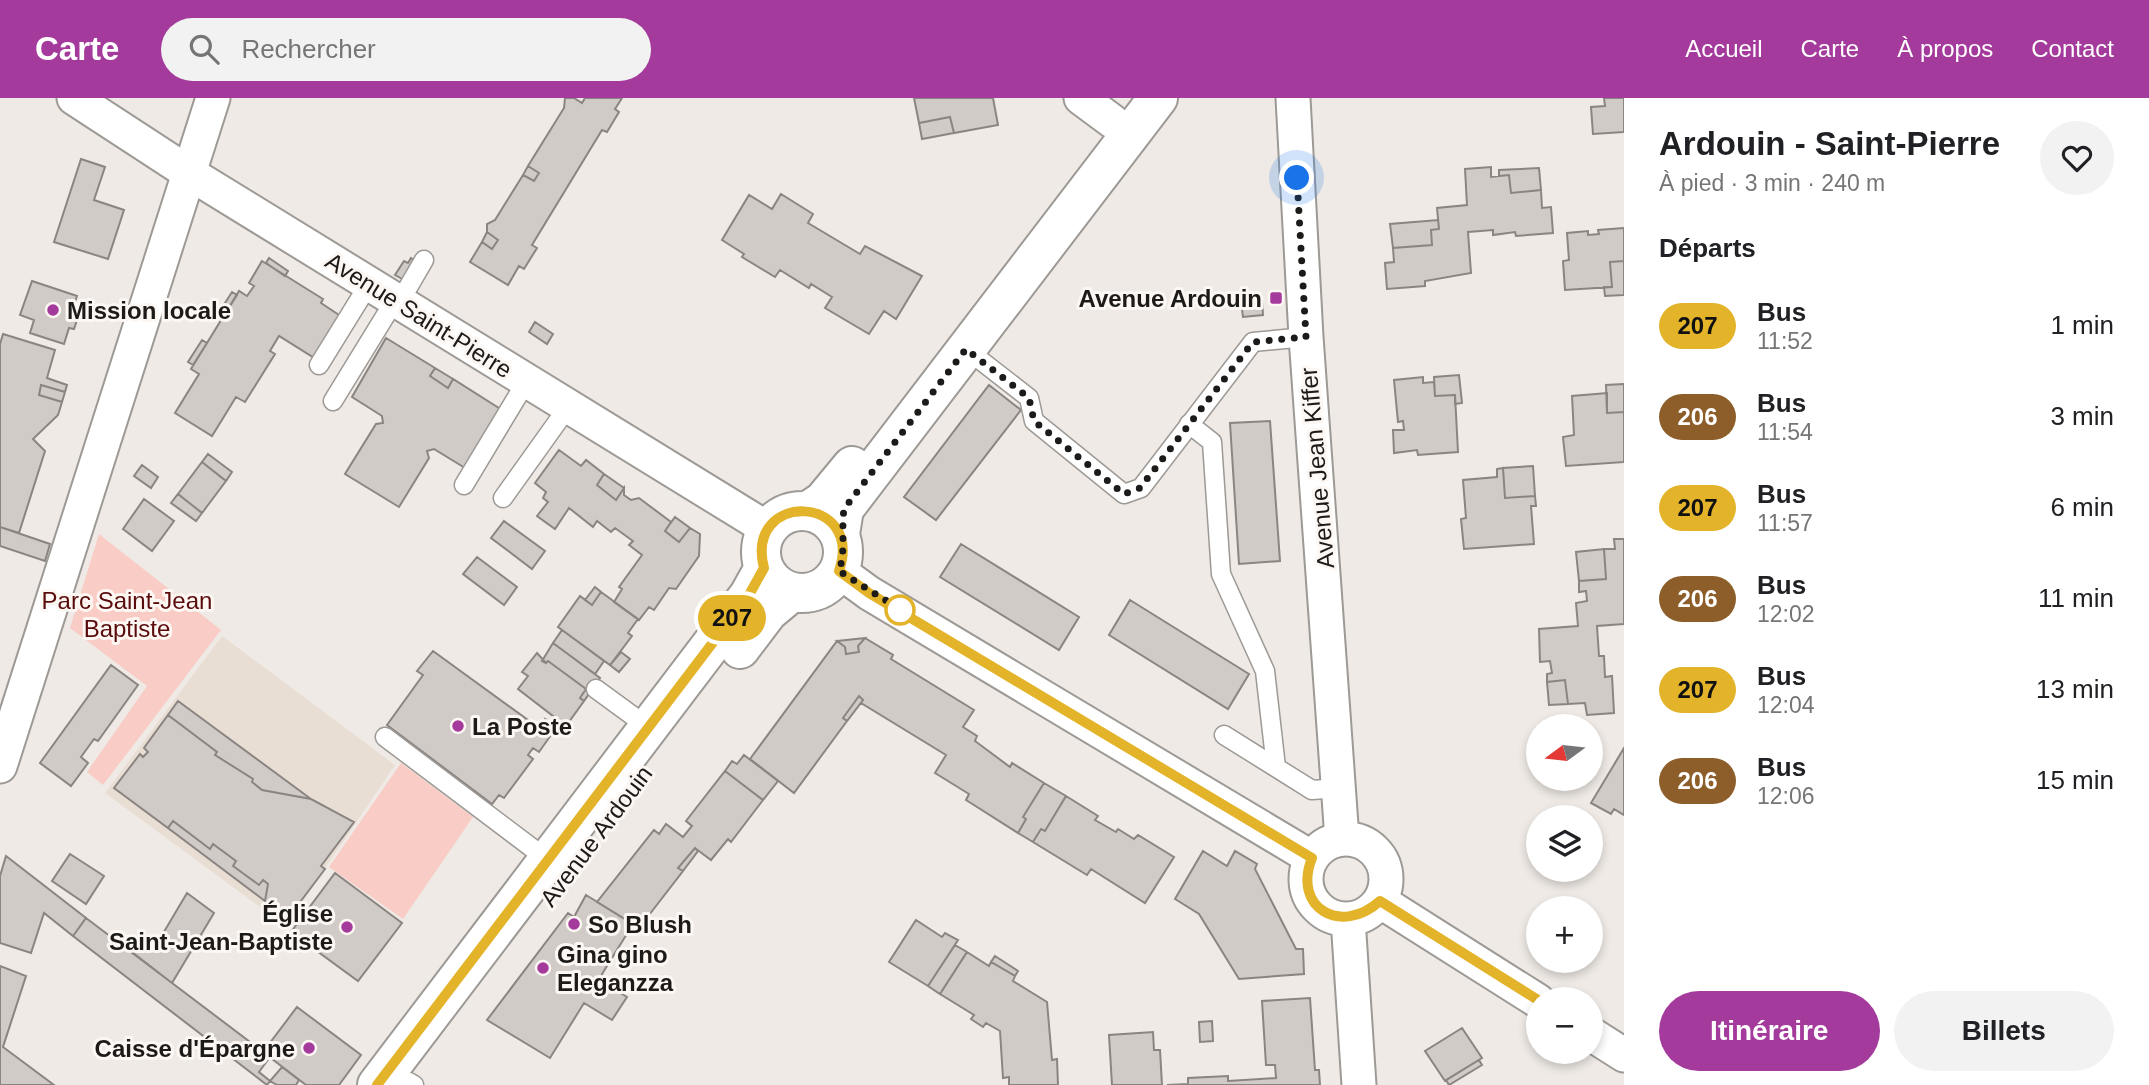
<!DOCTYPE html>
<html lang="fr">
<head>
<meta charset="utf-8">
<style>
	body { margin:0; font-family:Arial,sans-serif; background:#f2f2f2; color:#202124; height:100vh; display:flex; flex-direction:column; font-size:26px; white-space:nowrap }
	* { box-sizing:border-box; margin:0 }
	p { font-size:23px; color:#757577 }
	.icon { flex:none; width:38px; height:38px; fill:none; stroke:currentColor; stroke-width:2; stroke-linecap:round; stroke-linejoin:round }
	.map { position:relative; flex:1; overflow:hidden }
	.side { display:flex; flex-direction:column; background:#fff; width:525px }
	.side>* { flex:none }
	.badge { padding:0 14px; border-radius:23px; font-size:24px; line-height:46px }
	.needle { width:46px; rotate:255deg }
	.fabs { position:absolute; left:1526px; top:616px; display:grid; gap:14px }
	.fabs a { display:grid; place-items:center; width:77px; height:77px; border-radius:50%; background:#fff; box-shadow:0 4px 10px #0003; font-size:35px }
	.you { position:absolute; width:35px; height:35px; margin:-18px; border:5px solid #fff; border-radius:50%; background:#1a73e8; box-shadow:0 0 0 10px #1a73e833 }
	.map>.badge { position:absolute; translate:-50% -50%; box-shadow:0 0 0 4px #fff }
	h2 { padding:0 35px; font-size:26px; line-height:63px }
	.round { display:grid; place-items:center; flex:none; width:74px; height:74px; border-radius:37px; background:#f2f2f2 }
	.summary { display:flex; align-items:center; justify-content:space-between; height:119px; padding:0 35px }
	h1 { font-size:33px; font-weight:700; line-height:52px }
	.button { display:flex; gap:14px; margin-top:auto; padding:14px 35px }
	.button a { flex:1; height:80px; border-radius:42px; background:#a43a9b; color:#fff; font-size:28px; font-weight:700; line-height:80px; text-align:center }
	.button a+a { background:#f2f2f2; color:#202124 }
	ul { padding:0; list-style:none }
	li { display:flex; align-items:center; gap:21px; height:91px; padding:0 35px }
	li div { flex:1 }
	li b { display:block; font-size:26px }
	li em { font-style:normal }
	li .badge { min-width:77px; font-weight:700; text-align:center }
	header { display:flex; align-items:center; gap:42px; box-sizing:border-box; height:98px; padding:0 35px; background:#a43a9b; color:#fff }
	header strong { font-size:33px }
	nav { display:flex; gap:38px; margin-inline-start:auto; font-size:24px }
	.search { width:490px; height:63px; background:#f2f2f2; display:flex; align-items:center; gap:18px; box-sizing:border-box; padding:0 24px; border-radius:38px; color:#757577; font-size:26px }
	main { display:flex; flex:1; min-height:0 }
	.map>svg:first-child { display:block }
</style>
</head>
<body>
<header>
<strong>Carte</strong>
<div class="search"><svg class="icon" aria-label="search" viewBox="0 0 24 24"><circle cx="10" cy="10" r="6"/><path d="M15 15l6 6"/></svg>Rechercher</div>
<nav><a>Accueil</a><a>Carte</a><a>À propos</a><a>Contact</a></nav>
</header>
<main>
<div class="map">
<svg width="1624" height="987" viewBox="0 0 1624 987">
	<rect width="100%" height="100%" fill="#efeae5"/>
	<path fill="#e9ded4" d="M222,538L395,667L286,828L105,695Z"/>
	<path fill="#f9ccc6" d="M99,436L221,532L103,687L87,674L147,588L70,530Z
		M401,665L473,719L403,821L329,769Z"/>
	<path fill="#d1cbc8" stroke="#8b8582" stroke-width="2" d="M565,0H574L582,5L585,0H622L615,11L619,14L607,34L602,32L532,147L537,150L524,171L519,168L508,187L470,164L482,144L492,151L498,142L487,134V126L495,122L523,77L534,83L539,75L528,68L564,10Z
		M914,0H993L998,27L954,35L950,19L919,25Z
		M1604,0H1624V34L1593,36L1591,9L1605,8Z
		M950,19L954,35L922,41L919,25Z
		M81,61L105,69L94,102L124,112L108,161L54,144Z
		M528,68L539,75L534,83L523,77Z
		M1491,69V79L1509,77L1511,95L1541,92L1542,110L1551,109L1553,135L1516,138L1515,134L1493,137V132L1468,134L1471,175L1425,183V188L1387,191L1385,165L1394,164L1393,150L1432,147L1431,132L1439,131L1437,110L1467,107L1465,71Z
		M1539,70L1541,92L1511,95L1509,77L1499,78V72Z
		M781,96L813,116L808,125L860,156L865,148L922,178L896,221L884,213L869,236L825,210L832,199L811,186L809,190L780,172L775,179L742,159L744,156L722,142L749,97L772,111Z
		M1438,122L1439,131L1431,132L1432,147L1393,150L1390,126Z
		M1624,130V163L1610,164L1612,189L1565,192L1563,163L1569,162L1567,135L1588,133V137L1599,136L1598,132Z
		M487,134L498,142L492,151L482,144Z
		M269,160L288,173L285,178L266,165Z
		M411,160L415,163L404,182L395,177L404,163L408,165Z
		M262,163L323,201L321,205L342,219L316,261L279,238L270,253L275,256L245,304L236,299L212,338L175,315L199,276L191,271L239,193L247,198L254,188L249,185Z
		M1624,163V197L1605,198L1604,189H1612L1610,164Z
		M32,183L77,198L73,210L80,213L74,231L69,230L64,246L30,235L34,222L20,217Z
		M232,194L237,197L223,219L218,216Z
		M1262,201L1263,217L1243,219L1241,203Z
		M535,224L553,236L547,246L529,234Z
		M3,236L55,252L47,280L67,287L65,294L41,287L39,297L62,304L58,317L33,341L45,353L19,435L0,429V246Z
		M386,240L435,270L430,278L448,290L453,281L502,312L465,370L434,351L427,353L429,360L399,409L345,376L376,326L383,325L382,318L352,299Z
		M202,242L207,245L193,267L188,264Z
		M435,270L453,281L448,290L430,278Z
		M1459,277L1462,305L1455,306V297L1435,298L1434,279Z
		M1423,279V285L1434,284L1435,298L1455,297L1458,354L1418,357L1417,352L1394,355L1393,332H1404L1403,323L1398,324L1394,282Z
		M1624,286V314L1607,315L1606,287Z
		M41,287L65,294L62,304L39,297Z
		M989,287L1021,312L936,422L904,399Z
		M1607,295V315L1624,314V364L1566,368L1563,339L1574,337L1572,298Z
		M1270,323L1280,463L1239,466L1230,325Z
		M559,352L581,368L586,362L604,376L597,387L616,402L624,390V397L631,402L639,400L671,424L665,433L679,444L690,430L700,436L699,458L676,491L669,490L654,512L649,509L639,522L614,504L622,491L619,489L642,457L629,447L633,443L615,430L611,434L597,423L593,429L569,410L555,431L537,418L548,404L543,400L546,394L535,385Z
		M208,356L232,374L226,383L202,364Z
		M202,364L226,383L202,415L178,396Z
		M142,367L158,379L151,390L134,378Z
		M1533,368L1535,398L1505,400L1503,370Z
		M1503,370L1505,400L1535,398L1536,408H1531L1534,446L1464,451L1461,421L1466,420L1463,382L1497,379V371Z
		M604,376L624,390L616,402L597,387Z
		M178,396L202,415L196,423L171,405Z
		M144,401L174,423L152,453L123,431Z
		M675,419L690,430L679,444L665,433Z
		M504,423L545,453L532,471L491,440Z
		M0,429L50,446L45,463L0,448Z
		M1614,441H1624V526L1597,528L1599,558H1604L1605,579L1612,578L1614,615L1587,617L1585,605L1568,606L1565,582L1547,584V576L1552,575L1550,563L1540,564L1539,531L1578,528L1576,505L1587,503L1586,493L1579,494V483L1606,481L1604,451H1615Z
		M961,446L1079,519L1059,552L940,479Z
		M1604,451L1606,481L1579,483L1576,454Z
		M477,459L517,489L504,507L463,476Z
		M595,489L601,494L592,507L585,502Z
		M601,494L638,521L628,535L632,538L610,567L558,529L580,498L592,507Z
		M1130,502L1249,576L1228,611L1109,537Z
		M562,532L604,563L595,576L553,545Z
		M865,540L858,548L859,554L846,556L845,549L837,543Z
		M865,540L893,557L891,561L974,612L963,629L977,638L975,643L1010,669L1012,665L1044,685L1023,719L1026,721L1018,735L966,702L969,696L935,675L946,657L861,605L863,602L859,598L843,620L847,623L794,695L750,661L837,543L845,549L846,556L859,554L858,548Z
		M553,545L600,580L584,603L580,600L586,591L548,563L546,565L542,563Z
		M433,553L528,622L524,627L534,634L545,621L556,630L539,654L533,650L528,657L533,661L504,700L499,697L492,706L387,627L423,577L417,573Z
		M621,554L630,561L619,574L610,567Z
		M537,555L546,565L548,563L586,591L580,600L584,603L566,628L518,591L528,578L522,574Z
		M111,567L138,587L98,643L94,641L81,659L88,665L71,688L40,665Z
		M1565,582L1568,606L1549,607L1547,584Z
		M859,598L863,602L847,623L843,620Z
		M178,603L311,701L262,692L252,684L253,681L215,657L217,654L168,617Z
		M168,617L217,654L215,657L253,681L252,684L262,692L311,701L354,724L321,768L325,771L288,820L265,803L268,786L263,782L259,787L233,768L236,763L213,746L210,751L173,723L168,730L114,690L140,656L143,659L148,654L144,650Z
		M1624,650V717L1614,711L1611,716L1591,705Z
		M744,657L778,683L763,702L725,673L732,663L737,666Z
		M725,673L763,702L731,744L728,741L711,762L695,750L678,770L683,773L639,830L597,804L654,732L659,736L666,726L683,739L692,728L686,723Z
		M1044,685L1066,698L1045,733L1041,731L1033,744L1018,735L1026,721L1023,719Z
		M1066,698L1098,718L1095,722L1116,734L1118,731L1134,741L1138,737L1174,759L1145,805L1091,771L1087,777L1033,744L1041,731L1045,733Z
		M173,723L210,751L213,746L236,763L233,768L259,787L263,782L268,786L265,803L168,730Z
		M695,750L698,753L683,773L678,770Z
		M1203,753L1227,768L1235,753L1257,766L1255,771L1296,851H1303L1304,876L1239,881L1199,816L1175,801Z
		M70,756L104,778L86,806L52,783Z
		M6,758L86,820L73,838L44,815L31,855L0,845V778Z
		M335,775L402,825L358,883L291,834Z
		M187,795L214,815L172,885L132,854L144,836L158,844Z
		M586,797L633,826L602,876L606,886L627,899L612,922L584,905L550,960L487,922L568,815L574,819Z
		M86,820L270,959L259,974L270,983L267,987L73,838Z
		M916,822L942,839L945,835L958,842L928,888L889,864Z
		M955,847L967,854L940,896L928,888Z
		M967,854L989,868L991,864L1015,878L1013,883L1047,904L1052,962L1057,961L1058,987H1009V979L1003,980L1000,933L986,925L983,929L971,921L974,917L940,896Z
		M995,858L1018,873L1015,878L991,864Z
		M0,868L26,878L3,949L54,987H0Z
		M1310,900L1315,972H1319L1320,987H1167L1188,986V980L1228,978V983L1276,980L1275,967H1266L1262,903Z
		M297,909L361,957L339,987H306L263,954Z
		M1212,923L1213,943L1200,944L1199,924Z
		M1462,930L1482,960L1445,983L1425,953Z
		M1153,934L1154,952H1160L1162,987H1112L1109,937Z
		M1479,962L1482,967L1449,987L1446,982Z
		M282,969L299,982L296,987H277L270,983Z"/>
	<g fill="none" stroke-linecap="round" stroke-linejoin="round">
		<g stroke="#9d9995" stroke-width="21">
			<path id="lane" d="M399,205L424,162
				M966,251L1029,300L1034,323L1124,396L1141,390L1253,244L1306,239
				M319,267L369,186
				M333,303L395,202
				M1189,326L1212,344L1221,476L1265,573L1276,669
				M464,387L526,284
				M503,400L568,309
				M596,591L648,629
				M1224,637L1312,692L1339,690
				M385,639L548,762
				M409,984L414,987"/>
		</g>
		<g stroke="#9d9995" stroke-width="37">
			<path id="street" d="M74,0L189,75L768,431
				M1081,0L1112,23
				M1293,0L1306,239L1342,741
				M839,473L869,495L1312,760
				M0,668L213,0
				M1306 781a40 40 0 1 1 80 0a40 40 0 1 1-80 0Z
				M1380,803L1538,903
				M1348,821L1359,987
				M1591,936L1624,957"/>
		</g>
		<g stroke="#9d9995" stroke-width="42">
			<path id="secondary" d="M761 454a41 41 0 1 1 82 0a41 41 0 1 1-82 0Z
				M808,413L823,403L852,368
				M840,436L844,411L1158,0
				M740,551L768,514L792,494
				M377,987L749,497L764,470"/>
		</g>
		<use href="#lane" stroke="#fff" stroke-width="18"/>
		<use href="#street" stroke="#fff" stroke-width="33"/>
		<use href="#secondary" stroke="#fff" stroke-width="38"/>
	</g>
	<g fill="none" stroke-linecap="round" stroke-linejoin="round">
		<g stroke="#fff" stroke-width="16">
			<path id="line" d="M377,987L749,497L764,470C744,392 865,396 839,473L869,495L1312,760C1292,810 1341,838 1380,803L1538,902"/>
		</g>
		<use href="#line" stroke="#e3b32a" stroke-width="10"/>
		<path stroke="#1c1b19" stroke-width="7" stroke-dasharray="0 12.6" d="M900,512L909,517L839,473C846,453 841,432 844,411L966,251L1029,300L1034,323L1124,396L1140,390L1253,244L1306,239L1297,80"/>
	</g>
	<g fill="#a43a9b" stroke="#fcf7f3" stroke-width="2.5">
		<rect x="1269" y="193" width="14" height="14" rx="3.5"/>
		<circle cx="53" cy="212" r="7"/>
		<circle cx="458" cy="628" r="7"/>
		<circle cx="574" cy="826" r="7"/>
		<circle cx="347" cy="829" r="7"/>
		<circle cx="543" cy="870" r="7"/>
		<circle cx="309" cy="950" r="7"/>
	</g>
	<circle fill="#fff" stroke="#e3b32a" stroke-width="3.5" cx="900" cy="512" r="14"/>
	<g text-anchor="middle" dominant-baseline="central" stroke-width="6" stroke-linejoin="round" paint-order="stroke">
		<g font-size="24" font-weight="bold" fill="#1c1b19" stroke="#fcf7f3" text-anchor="start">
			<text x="1262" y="200" text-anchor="end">Avenue Ardouin</text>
			<text x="67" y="212">Mission locale</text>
			<text x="472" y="628">La Poste</text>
			<text x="333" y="815" text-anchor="end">Église<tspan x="333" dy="28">Saint-Jean-Baptiste</tspan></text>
			<text x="588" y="826">So Blush</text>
			<text x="557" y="856">Gina gino<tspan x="557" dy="28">Eleganzza</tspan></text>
			<text x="295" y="950" text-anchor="end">Caisse d'Épargne</text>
		</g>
		<g font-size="24" fill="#1c1b19" stroke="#fcf7f3">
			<text transform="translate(419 217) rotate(32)">Avenue Saint-Pierre</text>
			<text transform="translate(1317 370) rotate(-95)">Avenue Jean Kiffer</text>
			<text transform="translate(596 738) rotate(-53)">Avenue Ardouin</text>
		</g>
		<g font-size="24" fill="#5a0c0c" stroke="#fcf7f3">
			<text x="127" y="502">Parc Saint-Jean<tspan x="127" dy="28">Baptiste</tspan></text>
		</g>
	</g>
</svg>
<div class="fabs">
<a><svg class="needle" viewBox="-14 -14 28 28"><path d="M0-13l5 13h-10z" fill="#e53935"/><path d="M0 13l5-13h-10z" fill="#757577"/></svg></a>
<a><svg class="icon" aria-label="layers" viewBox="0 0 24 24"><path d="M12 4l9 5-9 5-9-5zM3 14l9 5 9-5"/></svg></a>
<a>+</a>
<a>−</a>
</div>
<div class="you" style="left:1297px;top:80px"></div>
<b class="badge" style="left:732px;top:520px;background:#e3b32a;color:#111">207</b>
</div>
<section class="side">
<div class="summary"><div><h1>Ardouin - Saint-Pierre</h1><p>À pied · 3 min · 240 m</p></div><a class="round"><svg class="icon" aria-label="heart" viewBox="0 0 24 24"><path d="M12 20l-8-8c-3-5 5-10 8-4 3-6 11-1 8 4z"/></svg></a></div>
<h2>Départs</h2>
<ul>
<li><span class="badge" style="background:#e3b32a;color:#111">207</span><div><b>Bus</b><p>11:52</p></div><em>1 min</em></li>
<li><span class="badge" style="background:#8d5e2a;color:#fff">206</span><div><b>Bus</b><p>11:54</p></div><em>3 min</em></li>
<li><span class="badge" style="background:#e3b32a;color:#111">207</span><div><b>Bus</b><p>11:57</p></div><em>6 min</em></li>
<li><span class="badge" style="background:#8d5e2a;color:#fff">206</span><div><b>Bus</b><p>12:02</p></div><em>11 min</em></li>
<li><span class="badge" style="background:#e3b32a;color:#111">207</span><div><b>Bus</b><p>12:04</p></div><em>13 min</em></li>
<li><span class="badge" style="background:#8d5e2a;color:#fff">206</span><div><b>Bus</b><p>12:06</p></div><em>15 min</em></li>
</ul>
<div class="button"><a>Itinéraire</a><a>Billets</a></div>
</section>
</main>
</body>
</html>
